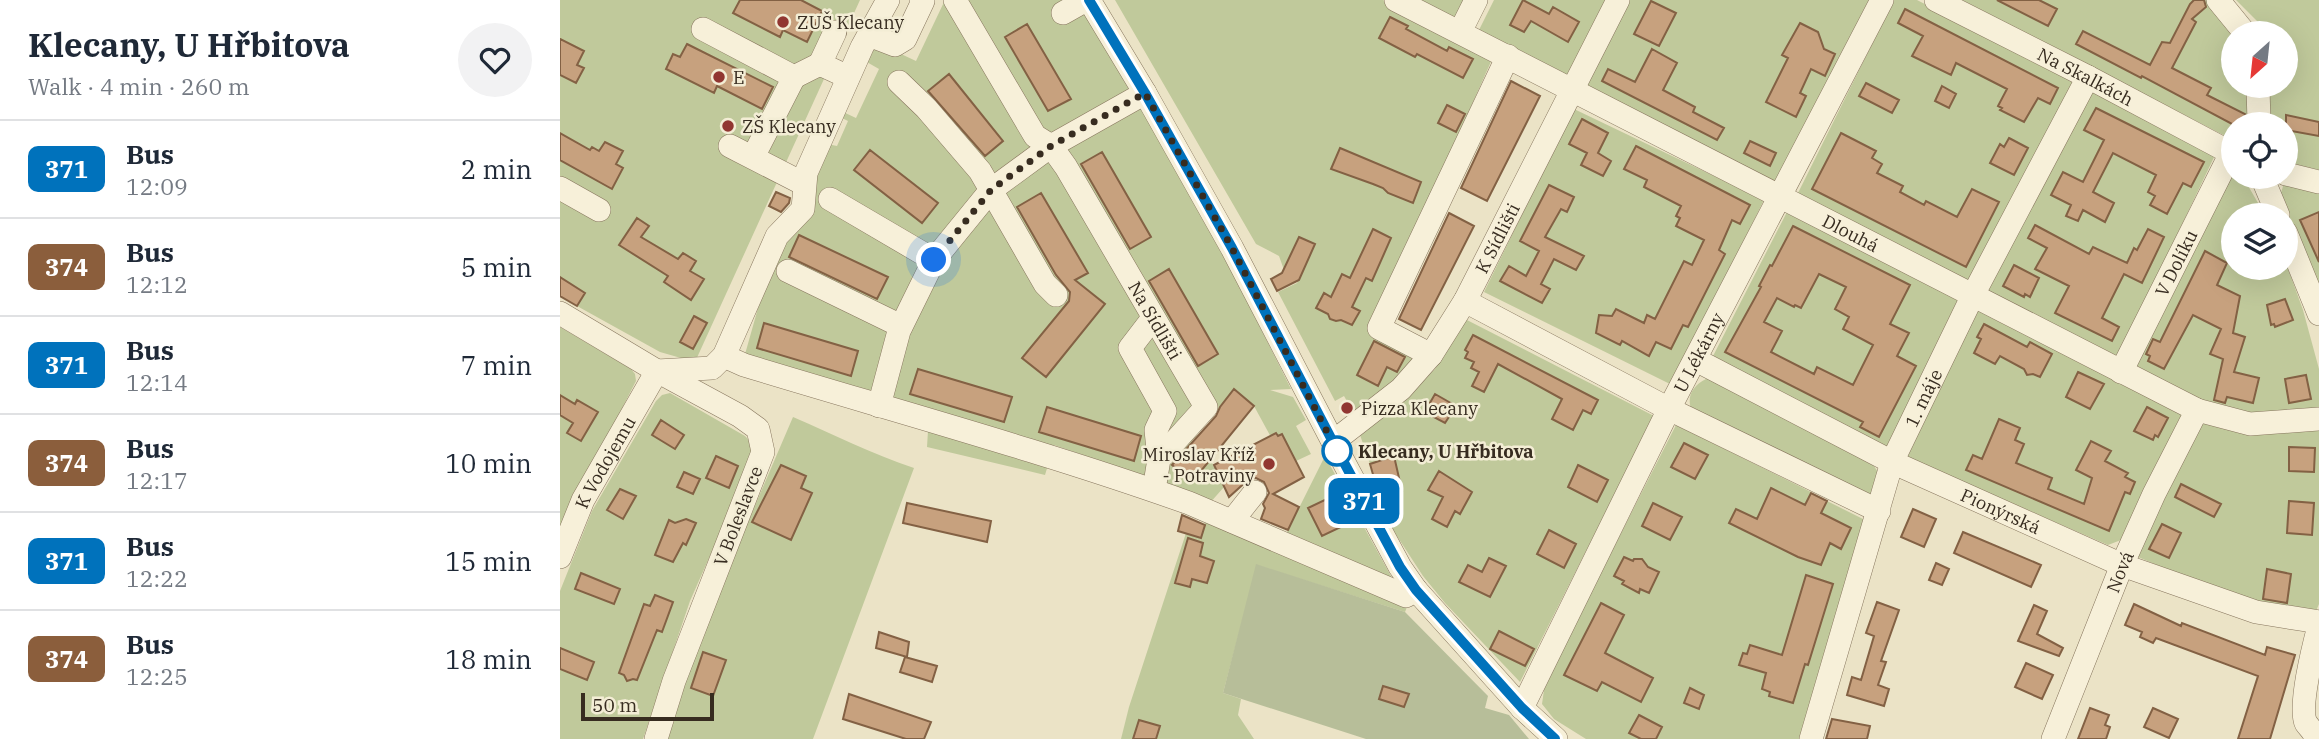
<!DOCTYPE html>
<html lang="en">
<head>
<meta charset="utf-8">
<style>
	body { margin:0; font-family:"IBM Plex Serif",serif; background:#f2f2f3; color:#1f2937; height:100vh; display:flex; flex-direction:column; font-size:26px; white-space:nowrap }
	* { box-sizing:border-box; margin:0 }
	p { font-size:23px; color:#747a83 }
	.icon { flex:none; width:38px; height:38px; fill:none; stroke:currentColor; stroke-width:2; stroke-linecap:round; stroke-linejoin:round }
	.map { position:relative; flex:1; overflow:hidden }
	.panel { display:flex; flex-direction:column; background:#fff; width:560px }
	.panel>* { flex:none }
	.badge { padding:0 14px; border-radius:10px; font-size:24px; line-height:46px }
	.needle { width:46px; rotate:207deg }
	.tools { position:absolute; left:1661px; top:21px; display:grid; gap:14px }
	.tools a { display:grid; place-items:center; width:77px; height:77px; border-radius:50%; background:#fff; box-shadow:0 7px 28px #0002; font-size:35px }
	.scale { position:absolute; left:21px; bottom:18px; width:133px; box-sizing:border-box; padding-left:7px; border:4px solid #372c20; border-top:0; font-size:19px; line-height:24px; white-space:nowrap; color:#372c20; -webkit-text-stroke:5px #f3edd5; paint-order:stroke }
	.you { position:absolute; width:35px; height:35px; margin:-18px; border:5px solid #fff; border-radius:50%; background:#1a73e8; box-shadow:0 0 0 10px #1a73e833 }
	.map>.badge { position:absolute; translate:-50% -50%; box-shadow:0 0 0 4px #fff }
	.round { display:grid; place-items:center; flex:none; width:74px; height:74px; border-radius:37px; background:#f2f2f3 }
	.headline { display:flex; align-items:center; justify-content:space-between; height:119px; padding:0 28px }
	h1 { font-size:33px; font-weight:700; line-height:52px }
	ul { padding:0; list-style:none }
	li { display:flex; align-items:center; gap:21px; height:98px; padding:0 28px; border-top:2px solid #e0e1e3 }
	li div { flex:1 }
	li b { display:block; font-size:26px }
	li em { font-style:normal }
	li .badge { min-width:77px; font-weight:700; text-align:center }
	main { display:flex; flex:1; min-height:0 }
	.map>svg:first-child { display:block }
</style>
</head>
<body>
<main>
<section class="panel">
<div class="headline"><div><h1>Klecany, U Hřbitova</h1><p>Walk · 4 min · 260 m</p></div><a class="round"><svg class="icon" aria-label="heart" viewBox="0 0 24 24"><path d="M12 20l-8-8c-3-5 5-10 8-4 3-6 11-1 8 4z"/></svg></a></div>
<ul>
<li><span class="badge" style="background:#0072bc;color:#fff">371</span><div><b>Bus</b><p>12:09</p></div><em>2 min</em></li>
<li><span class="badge" style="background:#8b5e3c;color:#fff">374</span><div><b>Bus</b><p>12:12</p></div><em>5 min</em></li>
<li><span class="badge" style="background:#0072bc;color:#fff">371</span><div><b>Bus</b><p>12:14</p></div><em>7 min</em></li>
<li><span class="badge" style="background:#8b5e3c;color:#fff">374</span><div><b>Bus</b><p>12:17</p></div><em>10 min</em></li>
<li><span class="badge" style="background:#0072bc;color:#fff">371</span><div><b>Bus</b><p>12:22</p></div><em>15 min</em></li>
<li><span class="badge" style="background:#8b5e3c;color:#fff">374</span><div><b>Bus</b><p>12:25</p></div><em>18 min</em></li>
</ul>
</section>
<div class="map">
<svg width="1759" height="739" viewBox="0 0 1759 739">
	<rect width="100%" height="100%" fill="#ebe3c6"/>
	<path fill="#c0c99b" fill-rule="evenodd" d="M0,0H300L135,362L100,352L17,306L25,293L6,281L0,290V199L40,221L50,207L0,179Z
		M385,0H517L585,112L675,277L731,389L710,390L733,397L746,420L736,426L751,454L736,461L722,434L712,439L694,406L673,390L612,466L632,482L650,459L664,487L649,504L578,474L494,445L485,475L367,447L368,431L180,372L202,294L254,182L267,144L277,146L288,121L278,116L281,111L296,118L319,69L305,61L307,48L326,47L356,61Z
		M555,0H823L933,57L812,330L863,357L795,415L784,396L775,401L718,292L737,283L755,244L739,237L724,270L719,256L696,244Z
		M853,0H910L893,21Z
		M934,0H1051L1011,80L918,32Z
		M1068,0H1311L1214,186L1022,89Z
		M1334,0H1357L1516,82L1410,285L1237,195Z
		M1402,0H1648L1673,33V86H1685L1690,124H1673V140Z
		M1676,0H1759V170L1726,162V124H1711L1709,86H1726V33H1709Z
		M1530,90L1656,153L1558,359L1427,293Z
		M1014,109L1204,200L1112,385L924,292Z
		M1673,167V177H1683L1705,215H1673V268H1726V263L1743,310L1759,369V413L1722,417L1666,411L1573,367Z
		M1725,180L1759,189V293L1747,259L1719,199Z
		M1228,210L1400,299L1326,448L1152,358Z
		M1418,307L1625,412L1561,540L1548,545L1341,455Z
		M905,319L1094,416L960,682L885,603L863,576L833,530L820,499L842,490L834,457L810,464L799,432L854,389L875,369Z
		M0,327L71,369L75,374L76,381L37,457L10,502L0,527Z
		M1146,379H1152L1305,453L1318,472L1309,500L1132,412C1126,397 1132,386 1146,379Z
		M110,393L185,436C194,444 194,451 191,463L130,601L83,739H0V591L32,511L96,401L102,395Z
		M233,417C273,434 312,454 354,468L253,739H105L151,608Z
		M1640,419L1759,428V604L1756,611L1689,600L1651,588L1571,554Z
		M1116,425L1251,492L1239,516L1267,501L1307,521L1240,739H1026L994,719L982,704L985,683Z
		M765,456L832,578L725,536ZM749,509L786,524L762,536Z
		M646,519L704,543L703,548L743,558L847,607L845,612L697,565L663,693L681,699L678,715L694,739H561L569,707L626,533L641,538Z"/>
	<path fill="#b7be99" d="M696,564L845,612L928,696L925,708L949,715L969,739H806L663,693Z"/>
	<path fill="#c7a17e" stroke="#836144" stroke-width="2" fill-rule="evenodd" d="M180,0H241L262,11L247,42L223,30L220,37L173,13Z
		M963,0L989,14L993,7L1019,22L1008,42L971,21L964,32L950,25Z
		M1437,0H1479L1497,9L1488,26Z
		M1634,0H1644L1646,7L1632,19L1636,22L1612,68L1651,88L1647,95L1685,114V124H1672L1582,76L1581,78L1516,44L1523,31L1590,65L1602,42L1610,43L1630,4Z
		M1091,1L1116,13L1099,46L1074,34Z
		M1345,9L1498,88L1490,104L1478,98L1464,122L1440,110L1442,108L1438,106L1447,89L1396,63L1391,75L1352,56L1363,36L1338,23Z
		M830,17L848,26L846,29L887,51L889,47L913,59L903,78L857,54L855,57L819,38Z
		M1240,23L1258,32L1264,49L1275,54L1265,76L1251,69L1240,93L1246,96L1236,117L1206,102L1228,58L1222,55Z
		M467,24L511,99L488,111L445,37Z
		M0,39L24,51L17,65L24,68L16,83L0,75Z
		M127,44L213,87L202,109L157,86L154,93L106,69L113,54L120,57Z
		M1092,49L1117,63L1103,90L1135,107L1133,112L1164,128L1157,140L1042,81L1048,69L1075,82Z
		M389,74L443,141L425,156L368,91Z
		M951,81L980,96L927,201L901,188Z
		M1306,83L1339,100L1332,113L1299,96Z
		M1382,86L1396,94L1389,108L1375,101Z
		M887,105L905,114L896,132L878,123Z
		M1536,108L1644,162L1631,187L1623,183L1607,214L1590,205L1595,196L1588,192L1596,175L1553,153L1533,192L1554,203L1545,222L1523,210L1518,221L1506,216L1511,205L1491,195L1503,172L1523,182L1544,140L1524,130Z
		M1726,115L1759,122V136L1726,130Z
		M1022,119L1048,133L1038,153L1051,161L1043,176L1021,165L1027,153L1009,144Z
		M0,133L30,150L32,147L39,151L45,142L63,151L56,164L63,168L52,189L0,160Z
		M1281,133L1316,151L1312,158L1322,164L1317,173L1343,186L1340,192L1364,205L1366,201L1397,217L1412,189L1439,202L1406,267L1252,189Z
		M1449,138L1468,148L1454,175L1430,163L1440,144L1444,147Z
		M1190,141L1216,153L1210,166L1184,153Z
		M1076,146L1190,205L1180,224L1172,220L1159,250L1165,254L1128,327L1123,325L1111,349L1096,342L1089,356L1062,341L1060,345L1036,333L1039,315L1052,316L1056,309L1084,323L1087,315L1095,319L1124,261L1132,265L1144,240L1116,226L1120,218L1116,216L1121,206L1084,187L1087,180L1064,169Z
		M780,148L861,182L853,203L828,193L823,188L813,184L771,169Z
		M310,150L378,203L362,223L294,170Z
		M542,152L591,237L570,249L521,164Z
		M989,185L1014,197L1007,212L1001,209L985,237L1024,256L1016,270L994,259L981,284L990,289L982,303L940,281L949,266L966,276L979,251L960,241Z
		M216,192L230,198L229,203L221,212L209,206Z
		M481,193L528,273L515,280L545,304L486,377L462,358L509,301L510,292L496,275L457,207Z
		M1759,212V262L1740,220Z
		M889,213L914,226L861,330L839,319Z
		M77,218L89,226L81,237L118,259L123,253L136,261L130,271L144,279L131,300L104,282L108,276L59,245Z
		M1475,225L1529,254L1533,247L1567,263L1574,248L1577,250L1588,229L1604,237L1582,283L1564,274L1542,318L1559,327L1552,341L1495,313L1509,286L1475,269L1487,248L1468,238Z
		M1233,226L1350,285L1330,324L1349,333L1337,356L1356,366L1319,437L1300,427L1303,422L1165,352L1201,287L1199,286L1210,265L1212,266ZM1259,274L1286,287L1275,309L1289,317L1283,329L1313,345L1293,385L1257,367L1254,374L1211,352L1222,331L1204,322L1217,298L1234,307L1235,305L1241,308Z
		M813,229L831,238L812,281L806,278L792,307L800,311L792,325L781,320L776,321L770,319L768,314L756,308L764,293L771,297L782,274L790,278Z
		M239,235L328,277L317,299L229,257Z
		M739,237L755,244L739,280L717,291L711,279L722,273Z
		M1645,251L1667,263L1657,285L1680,296L1673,333L1685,337L1674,372L1699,378L1693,403L1667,397L1665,403L1654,400L1663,359L1650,354L1661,329L1633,315L1604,369L1588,361L1590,356L1586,354L1593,339L1600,342Z
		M1454,265L1479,278L1470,297L1465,294L1464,297L1443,286Z
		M609,269L658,354L638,366L589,281Z
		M0,277L25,293L17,306L0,296Z
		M1725,299L1733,320L1715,327L1714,324L1711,325L1707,305Z
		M134,316L147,323L133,349L120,342Z
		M204,323L298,351L291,376L197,348Z
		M1424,324L1467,347L1470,342L1492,354L1480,377L1473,374L1467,375L1464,369L1440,356L1435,364L1414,353L1421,339L1417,337Z
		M913,335L1038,400L1031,414L1023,410L1013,430L992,419L1002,399L938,364L924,392L912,386L919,372L911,368L914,362L905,358L908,352L905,350Z
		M814,341L845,357L837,372L827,367L818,386L797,375Z
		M358,369L452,397L444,422L350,394Z
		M1518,372L1544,384L1530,409L1506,397Z
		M1746,375L1751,399L1729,403L1725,379Z
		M674,389L694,406L632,482L612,465L656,416L660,407Z
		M875,394L896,406L885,423L870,415L872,410L867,408Z
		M0,395L15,404L17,400L38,412L21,441L7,433L13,423L0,415Z
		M487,407L581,436L574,461L479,432Z
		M1587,407L1608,418L1598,437L1595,435L1593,440L1574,431Z
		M1439,419L1460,428L1455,440L1464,444L1456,463L1492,478L1488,489L1524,504L1532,478L1516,470L1531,441L1551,451L1545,461L1568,473L1565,477L1575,482L1570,494L1565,492L1549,531L1406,470L1413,455L1422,459Z
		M101,420L124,435L115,449L92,435Z
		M716,433L718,436L722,434L744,477L713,494L739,507L728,530L701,519L705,508L703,504L709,493L704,482L696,478L689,479L669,497L654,465Z
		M1124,443L1148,455L1135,479L1111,467Z
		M1729,447L1755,448L1754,472L1729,471Z
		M156,456L178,466L169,488L146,478Z
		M834,456L842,491L820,499L810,464Z
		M221,465L246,476L241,488L252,493L231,540L192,522Z
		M1018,465L1048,480L1037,502L1008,487Z
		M879,471L912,492L900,514L895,511L887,527L872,519L883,497L868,490Z
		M124,472L140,479L133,494L117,487Z
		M1621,484L1661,504L1654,517L1615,497Z
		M1211,488L1245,505L1251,493L1267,501L1261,513L1291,528L1281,549L1270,543L1261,565L1238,557L1169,523L1176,509L1197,519Z
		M60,489L76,496L63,519L47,510Z
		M773,496L787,524L762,536L748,508Z
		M1729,501L1754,503L1752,535L1727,533Z
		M347,503L431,521L427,542L343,523Z
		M1093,503L1122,517L1110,540L1082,526Z
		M1353,509L1376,519L1364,547L1341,537Z
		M622,515L645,525L641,538L618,531Z
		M126,519L136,523L126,545L123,543L113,562L95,555L109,520L115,523Z
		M1602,524L1621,533L1609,558L1589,549Z
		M989,530L1016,544L1004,568L977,554Z
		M1403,532L1481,565L1471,587L1394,553Z
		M628,538L643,543L640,556L654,561L647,583L632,579L630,587L615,583Z
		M1064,557L1073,561L1074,559H1082L1088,567L1099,572L1089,593L1080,589L1079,593L1062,584L1064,581L1054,576Z
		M929,558L946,566L930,597L899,582L908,565L922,572Z
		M1376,563L1389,569L1382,585L1369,580Z
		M1707,569L1731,574L1727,603L1703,599Z
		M21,573L60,589L54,604L15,589Z
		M1246,575L1273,584L1248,665L1245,664L1233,703L1209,696L1210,692L1202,689L1206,673L1179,665L1183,653L1187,654L1190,645L1222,655Z
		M95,595L113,602L102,632L97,630L77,680L73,679L67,681L64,675L59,673L84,604L90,606Z
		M1317,602L1339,610L1321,661L1326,662L1318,685L1329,689L1324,706L1287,695L1292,677L1301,680L1314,636L1306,633Z
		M1041,603L1064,615L1045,653L1093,678L1081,702L1042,682L1037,691L1004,675Z
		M1574,604L1621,626L1622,623L1705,655L1707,647L1735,655L1710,739H1678L1698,676L1596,638L1593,643L1580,637L1582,632L1565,625Z
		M1474,605L1487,611L1477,634L1503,648L1499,656L1458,641Z
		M939,631L974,649L965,666L930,649Z
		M319,632L349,642L347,657L316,648Z
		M0,648L34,662L27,680L0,669Z
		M143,652L166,660L153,696L131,688Z
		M345,657L377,666L372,682L340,672Z
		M1466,663L1493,675L1482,699L1455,687Z
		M823,686L849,694L844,707L819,699Z
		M1130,688L1144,695L1139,709L1124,703Z
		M289,694L371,722L364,739H346L283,719Z
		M1530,708L1549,715L1545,725L1550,727L1546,739H1518Z
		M1593,708L1618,719L1609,738L1584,727Z
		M1079,715L1102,727L1096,739H1081L1069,733Z
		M1272,719L1310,726L1307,739H1266Z
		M579,720L600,726L596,739H573Z"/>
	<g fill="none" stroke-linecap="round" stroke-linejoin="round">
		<g stroke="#86755d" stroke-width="24">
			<g id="minor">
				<path id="s1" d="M395,0L475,136L491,146L506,167L646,407L599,459L594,490"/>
				<path d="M529,0L585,93L672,248L773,442L840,567L856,590L962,708L996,739"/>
				<path id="s2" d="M836,0L1637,410L1690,424L1759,419"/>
				<path id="s3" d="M1376,0L1528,77L1673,154"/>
				<path d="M1658,0L1685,33"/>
				<path d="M503,13L526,0"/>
				<path d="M143,29L234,77L193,157"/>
				<path d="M900,32L916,0"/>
				<path d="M309,35L335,45L345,39L363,1L361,0"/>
				<path d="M260,64L275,32"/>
				<path d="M234,77L260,64L288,77"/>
				<path d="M339,82L366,108L420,171L485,284L496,295"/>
				<path d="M1698,86L1699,124"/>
				<path d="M170,146L244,184"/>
				<path d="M1726,174L1759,182"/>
				<path d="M1702,177L1718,215"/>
				<path d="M0,188L39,210"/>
				<path d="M270,199L374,260"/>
				<path d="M1726,233L1759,314"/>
				<path d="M228,271L341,326"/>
				<path d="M905,301L1109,409L1319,511"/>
				<path d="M0,313L97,371L180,416L198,429L203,452L114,681L96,739"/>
				<path d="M593,318L570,348L605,411L596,430L599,459"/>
				<path d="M871,355L819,328L948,56"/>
				<path d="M164,356L184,365C332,410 483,451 629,503L846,596L856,590"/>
				<path id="s4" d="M1136,360L1332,462L1562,565L1696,612L1759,622"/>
				<path id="s5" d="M1561,372L1671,153"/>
				<path d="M319,406L339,331L374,260L431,190L491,146L585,93"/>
				<path id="s6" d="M773,442L841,389L871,355L905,301L1058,0"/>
				<path d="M672,521L695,492"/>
				<path id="s7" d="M0,557L23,500L97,371L152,368L164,356L217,236L243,209L246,173L302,47L328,0"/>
				<path id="s8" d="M962,708L1109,409L1322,0"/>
				<path d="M1753,732C1751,729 1748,726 1746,723C1738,707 1754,645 1759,626"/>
				<path id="s9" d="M1251,739L1332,462L1413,295L1528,77"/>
				<path id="s10" d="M1493,739L1562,565L1594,494L1637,410"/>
			</g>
		</g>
		<use href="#minor" stroke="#f7f0d9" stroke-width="23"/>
	</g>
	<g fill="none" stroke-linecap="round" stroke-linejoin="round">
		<g stroke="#fff" stroke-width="16">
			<path id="line" d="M529,0L585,93L672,248L773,442L840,567L856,590L962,708L995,739"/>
		</g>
		<use href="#line" stroke="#0072bc" stroke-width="10"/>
		<path stroke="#372c20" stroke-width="7" stroke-dasharray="0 12.6" d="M374,260L431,190L491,146L585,93L672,248L777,451"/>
	</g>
	<g fill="#913631" stroke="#f3edd5" stroke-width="2.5">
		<circle cx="223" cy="22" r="7"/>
		<circle cx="159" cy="77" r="7"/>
		<circle cx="168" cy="126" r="7"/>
		<circle cx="787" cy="408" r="7"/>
		<circle cx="709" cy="464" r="7"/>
	</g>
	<circle fill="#fff" stroke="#0072bc" stroke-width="3.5" cx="777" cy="451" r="14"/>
	<g text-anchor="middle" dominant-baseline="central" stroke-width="5" stroke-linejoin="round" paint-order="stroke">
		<g font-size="18" fill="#372c20" stroke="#f3edd5" text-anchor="start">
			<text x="237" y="22">ZUŠ Klecany</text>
			<text x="173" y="77">E</text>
			<text x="182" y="126">ZŠ Klecany</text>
			<text x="801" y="408">Pizza Klecany</text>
			<text x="695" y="454" text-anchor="end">Miroslav Kříž<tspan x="695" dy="21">- Potraviny</tspan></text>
		</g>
		<g font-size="18" fill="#372c20" stroke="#f3edd5">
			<text stroke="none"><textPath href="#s3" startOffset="168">Na Skalkách</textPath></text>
			<text stroke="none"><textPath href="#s2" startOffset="511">Dlouhá</textPath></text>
			<text stroke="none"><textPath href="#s6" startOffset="266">K Sídlišti</textPath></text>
			<text stroke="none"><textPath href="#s5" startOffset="122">V Dolíku</textPath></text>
			<text stroke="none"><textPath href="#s1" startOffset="380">Na Sídlišti</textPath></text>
			<text stroke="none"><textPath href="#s8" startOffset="397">U Lékárny</textPath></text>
			<text stroke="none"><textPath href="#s9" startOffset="360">1. máje</textPath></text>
			<text stroke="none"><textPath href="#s7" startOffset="105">K Vodojemu</textPath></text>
			<text stroke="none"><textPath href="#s4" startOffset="340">Pionýrská</textPath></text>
			<text transform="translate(178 516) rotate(-69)">V Boleslavce</text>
			<text stroke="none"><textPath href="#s10" startOffset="180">Nová</textPath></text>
		</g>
		<g font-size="18" font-weight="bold" fill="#372c20" stroke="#f3edd5" text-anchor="start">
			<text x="798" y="451">Klecany, U Hřbitova</text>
		</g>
	</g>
</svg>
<div class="tools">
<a><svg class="needle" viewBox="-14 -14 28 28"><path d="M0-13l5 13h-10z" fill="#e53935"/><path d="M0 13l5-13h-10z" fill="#747a83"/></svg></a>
<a><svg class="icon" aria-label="locate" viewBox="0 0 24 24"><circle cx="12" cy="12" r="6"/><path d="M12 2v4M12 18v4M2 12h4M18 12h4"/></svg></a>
<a><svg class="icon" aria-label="layers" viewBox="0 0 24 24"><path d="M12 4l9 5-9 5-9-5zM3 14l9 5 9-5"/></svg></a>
</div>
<div class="scale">50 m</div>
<div class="you" style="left:374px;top:260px"></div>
<b class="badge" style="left:804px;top:501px;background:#0072bc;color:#fff">371</b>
</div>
</main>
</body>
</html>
